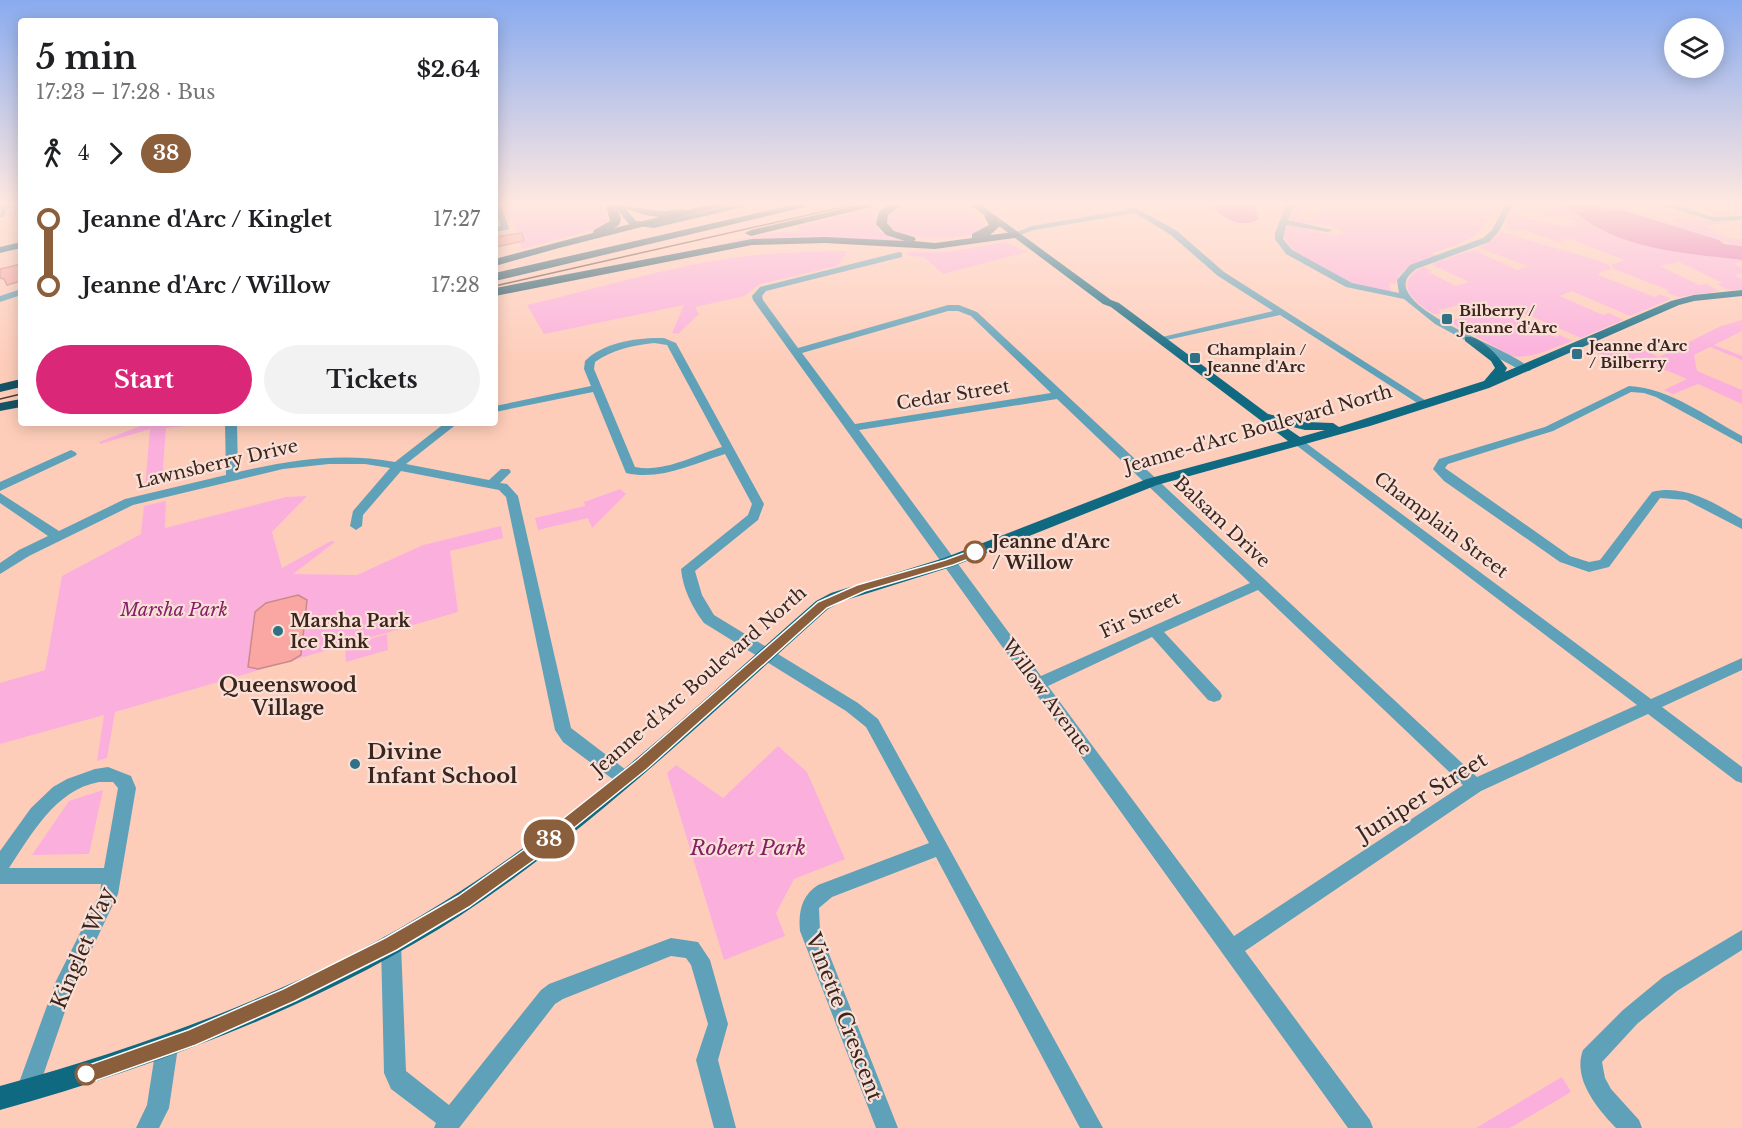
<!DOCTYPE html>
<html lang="en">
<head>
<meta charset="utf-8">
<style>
	body { margin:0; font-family:"Libre Baskerville",serif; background:#f2f2f2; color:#202124; height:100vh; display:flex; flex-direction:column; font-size:22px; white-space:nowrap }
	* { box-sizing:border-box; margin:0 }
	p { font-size:20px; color:#757577 }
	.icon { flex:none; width:33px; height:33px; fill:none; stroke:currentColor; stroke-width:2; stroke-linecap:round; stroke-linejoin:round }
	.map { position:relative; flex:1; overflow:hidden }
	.sheet { position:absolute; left:18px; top:18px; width:480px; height:408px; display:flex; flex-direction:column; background:#fff; border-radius:6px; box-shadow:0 3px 15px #0003 }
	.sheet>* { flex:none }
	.badge { padding:0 12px; border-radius:20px; font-size:21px; line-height:39px }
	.buttons { position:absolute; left:1664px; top:18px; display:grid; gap:12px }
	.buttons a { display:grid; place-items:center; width:60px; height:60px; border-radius:50%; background:#fff; box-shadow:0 3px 15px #0003; font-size:30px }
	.map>.badge { position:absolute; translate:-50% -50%; box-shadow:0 0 0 3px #fff }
	.legs { display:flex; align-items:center; gap:9px; height:66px; padding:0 18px; font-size:20px }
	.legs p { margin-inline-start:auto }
	.headline { display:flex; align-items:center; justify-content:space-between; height:102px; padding:0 18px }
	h1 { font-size:33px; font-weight:700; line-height:45px }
	.cta { display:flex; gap:12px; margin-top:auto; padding:12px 18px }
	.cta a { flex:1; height:69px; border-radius:36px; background:#db2777; color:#fff; font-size:24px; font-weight:700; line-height:69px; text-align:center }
	.cta a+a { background:#f2f2f2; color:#202124 }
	ul { padding:0 18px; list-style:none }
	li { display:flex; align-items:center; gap:21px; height:66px; font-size:22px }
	li i { display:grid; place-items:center; width:9px; height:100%; margin:0 8px; background:currentColor }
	li i::after { content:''; width:15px; height:15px; margin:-8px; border:4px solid; border-radius:50%; background:#fff }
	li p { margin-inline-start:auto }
	li:first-child i { background:linear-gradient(#0000 50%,currentColor 0) }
	li:last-child i { background:linear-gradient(currentColor 50%,#0000 0) }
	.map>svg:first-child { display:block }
</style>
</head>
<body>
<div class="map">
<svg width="1742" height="1128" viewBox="0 0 1742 1128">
	<rect width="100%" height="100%" fill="#fecdba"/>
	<path fill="#fbafdd" d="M507,205H602L608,221L589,231L522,249Z
		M906,205C940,205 966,198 987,229C963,241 914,242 891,228L887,220L893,211Z
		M1295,205H1304L1299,218L1313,221L1320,207L1310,205H1497C1477,241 1469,240 1432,253L1436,256C1419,262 1402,265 1395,284L1389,283L1391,292L1349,283L1293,251L1284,236L1285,228L1288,226C1307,226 1324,240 1343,234V231L1329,225L1294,222L1290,220Z
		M1515,205H1529L1528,210L1537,212L1541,205H1562L1592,225L1681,253L1742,260V262L1733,263L1742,268V274L1734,275L1742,279V290H1729L1717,284L1723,283L1679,262L1660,266L1699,285L1707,284L1718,291L1679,297L1667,293L1669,291L1666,289L1614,269L1611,265L1624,260L1570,239L1558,242L1526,231L1504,229L1510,213L1516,214V217L1568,227H1574L1575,221H1577L1524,210L1521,212L1512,210Z
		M1597,205H1614L1681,225L1671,220L1679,216C1692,220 1712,221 1726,222L1729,223L1704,225L1721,235L1683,225L1733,239H1742V245L1732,244L1625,209H1606Z
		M870,210V214L877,215L876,224L880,231L890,237L918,243L810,237L726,242L784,231L799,233V226Z
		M1501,232L1599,261L1609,265L1611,269L1601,272L1598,275L1655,297L1660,294L1671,299L1630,316L1572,291L1560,296L1603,315L1609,313L1623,320L1581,338L1522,312L1510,317L1555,337L1560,335L1572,341C1555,347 1530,360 1512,356L1444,319L1448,318L1454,320L1482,313C1467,301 1456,306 1438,310L1441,313L1434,314C1414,302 1391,283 1423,267L1432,271L1429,272L1455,286L1469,282L1431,264L1473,250L1517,270L1528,266L1479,248Z
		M1005,242L1027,252L943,274L924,257L910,256L907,252H948Z
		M848,251L837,266L760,284L744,296L695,307L699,314L678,334L672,333L684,305L544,334L527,305C599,288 673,265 747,256C780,252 814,252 848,251Z
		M1742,320V331L1714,345L1742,356V360L1710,347L1694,355L1697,371L1742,390V404L1698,384L1673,394L1664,390L1687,379L1668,371L1593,352L1619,340L1659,357L1721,326Z
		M139,423H169L168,425L213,423L166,428L163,467L167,483L145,489L150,429L100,444L99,442L143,425Z
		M620,489L626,494L592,528L588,518L538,530L535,518L585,506L584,502Z
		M307,496L272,532L282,568L331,541L335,542L293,574L357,575L423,545L501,526L503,538L450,551L458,612L115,712L107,758L97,761L104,715L0,744V683L45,670L62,576L141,534L144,506L166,501L165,528L286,497Z
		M387,634L388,650L346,662L345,646Z
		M778,746L807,772L845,859L794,879L776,913L785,936L724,960L667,773L676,765L723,798Z
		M103,790L89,854L32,855L69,801Z
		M1562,1077L1571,1092L1510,1128H1476Z"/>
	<path fill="#e06db8" d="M1211,205H1253L1259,219C1243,230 1221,218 1211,205Z
		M1562,205H1597L1605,210H1623L1719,240L1724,244L1742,246V260C1693,254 1637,251 1593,225C1583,219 1573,211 1562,205Z"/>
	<path fill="#faa6a2" stroke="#c98b88" stroke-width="1.5" d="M522,233L524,241L495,247V237Z
		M21,264V281L7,285L4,279L0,278V269Z
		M298,595L307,600L301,655L291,661L258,669L248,667L255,612L266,603Z"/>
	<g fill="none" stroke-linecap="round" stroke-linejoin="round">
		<path fill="#5fa1b8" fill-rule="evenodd" d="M2,205H10L3,217H0Z
			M495,205H501L509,229L495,232V227L501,226Z
			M1286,205H1294L1288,220L1332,230L1328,232L1286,225L1283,239L1292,250L1352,283L1399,293L1397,280L1410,265L1483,238L1492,230L1505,205H1513L1499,231L1489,242L1416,269C1410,274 1404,279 1406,288C1416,320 1508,347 1531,369L1530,371H1522L1435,324L1404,299L1346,287L1286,254L1275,239V233Z
			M1662,205H1675L1713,217L1742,216V220L1713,221Z
			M1136,208L1177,231L1224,272L1431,404L1430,406H1422L1280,315L1158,342V338L1273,311L1218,276L1171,235L1135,213L1034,230L1014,237L1010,235L1032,226Z
			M899,252L902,253V257L766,291L762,296L763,300L798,348L948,305H959L977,312L1477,777L1637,705L1292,442L1298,439L1302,440L1651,699L1742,658V670L1662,707L1742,767V783L1736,781L1648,714L1481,791L1245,951L1370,1120L1373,1128H1348L753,300L752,296L760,287ZM948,311H958L971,316L1051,393L855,424L802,353ZM1057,399L1250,583L1041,676L859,430ZM1258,590L1463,785L1234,936L1048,686L1152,637L1208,700L1214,702L1220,700L1222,696L1220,692L1164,632Z
			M21,289V295L0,302V296Z
			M664,338L676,343L764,504L758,520L695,571L702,595L714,615L858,703L878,719L1103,1128H1080L936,857L832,897L819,908L820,931L898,1128H876L800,931C798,912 802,895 818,885L929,843L866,727L846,711L704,623C692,607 683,589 681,569L748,515L752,504L725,454C693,464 660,481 626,473L593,392L495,412V406L591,386L584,369L585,361C603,342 639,337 664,338ZM654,343L667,345L722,447C695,455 664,473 635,467L594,369L595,362C612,350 633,345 654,343Z
			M1629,386C1670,388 1707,417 1742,436V444L1656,397L1644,393L1631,392L1553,431L1448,464L1445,468L1570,556L1589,562L1600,560L1652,492C1685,484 1714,503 1742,519V529L1686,500L1660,498L1609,567L1589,572L1560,562L1444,481L1433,469L1439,459L1545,427Z
			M225,423H237L238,472C291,460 341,452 395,462L445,423H458L406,464L489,480L501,469H509L511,472L500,483L507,484L518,496L571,728L630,773L632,778L630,783L624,785L618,783L563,742L555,730L506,497L499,490L401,471L363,515L362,526L356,530L350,526L353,511L390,468L365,464H329L283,469L133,505L29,556L0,574V563L19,550L48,536L0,503V493L59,531L125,499L226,475Z
			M71,450L75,452L77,454L75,456L0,491V482Z
			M108,767L131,776L136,788L118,894L72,991L35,1099L27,1102L19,1099L16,1091L56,981L100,893L101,884H0V851L31,808L53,787L67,779L95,769ZM99,782H113L118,788L104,868H9C32,834 55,790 99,782Z
			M1742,930V950L1677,991L1637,1024L1602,1062L1605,1078L1611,1089L1639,1120L1642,1128H1616C1598,1109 1572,1079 1583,1050L1623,1010L1663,977Z
			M391,935L398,937L401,944L406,1071L449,1105L541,990L549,984L671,938L698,942L710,960L728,1024L718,1060L736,1128H714L696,1060L708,1024L691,965L686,958L671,956L563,999L555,1004L459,1128H434L436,1123L391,1089L384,1073L381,944L384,937Z
			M167,1036L174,1040L178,1047L169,1108L159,1128H136L147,1105L156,1047L160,1040Z"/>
		<path fill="#0f6981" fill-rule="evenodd" d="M613,205C631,205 647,211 665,211C673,210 682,208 688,212C673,222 641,216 625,208L636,221C675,224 712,205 751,205L654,228L630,225Z
			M971,205H981L1111,300L1119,303L1268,414L1305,422L1333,423L1339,427L1484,381L1495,368L1491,361L1465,341V337C1480,334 1499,357 1507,368L1505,372L1671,301L1694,295L1742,290V296L1694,301L1679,305L1489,388L1370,426L1157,485L954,566L843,601L828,609C709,715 594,827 461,915C325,1003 156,1067 0,1110V1086C154,1044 309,987 445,901C580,817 697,705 816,601L831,593L944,558L1147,479L1288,441L1111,307L1103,304ZM1281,424L1305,430H1325L1300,437Z
			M21,242V248L0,253V247Z"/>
		<path fill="#165365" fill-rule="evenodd" d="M606,205H616L621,219L619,225L614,228L709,205H728L559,248L495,266V259L593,233L594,230L610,221Z
			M793,205H813L495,281V273Z
			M859,205H879L751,236L745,233L751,230Z
			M889,205H901L888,215L887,223L894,231L914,237L916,239L914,241L935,243L972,238V234L989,225L984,216L989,213L993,214L1000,226L990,235L1014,232L1020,235L1014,238L935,249L825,243L752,245L495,296V288L752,239L825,237L905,241L886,235L876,224L879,212Z
			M21,379V387L0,392V384Z
			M21,399V407L0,411V403Z"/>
		<path stroke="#54392f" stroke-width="1.5" d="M495,286L852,205
			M0,399L21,394"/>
	</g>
	<linearGradient id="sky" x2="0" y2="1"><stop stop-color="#89abef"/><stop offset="0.56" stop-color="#ffe8e0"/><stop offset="1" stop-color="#ffe8e0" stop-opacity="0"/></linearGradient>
	<rect width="1742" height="363" fill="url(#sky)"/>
	<path fill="#8b5e3c" stroke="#fff" stroke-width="1.5" d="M975,549L980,552L979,555L953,565L865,591L827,608L647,769L533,861L469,907L397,950L295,1001L196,1045L86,1084L80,1081L77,1074L80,1068L188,1030L283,989L385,938L458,896L522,851L637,760L818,602L857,585L945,560Z"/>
	<g fill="#317185" stroke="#f9e0d7" stroke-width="2">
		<rect x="1441" y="313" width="12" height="12" rx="3"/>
		<rect x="1571" y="348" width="12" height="12" rx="3"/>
		<rect x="1189" y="352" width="12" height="12" rx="3"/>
		<circle cx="278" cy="631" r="6"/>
		<circle cx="355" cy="764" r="6"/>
	</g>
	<g fill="#fff" stroke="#8b5e3c" stroke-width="3">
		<circle cx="975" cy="552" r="10"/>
		<circle cx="86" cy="1074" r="10"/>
	</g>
	<g text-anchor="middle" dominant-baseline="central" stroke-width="4.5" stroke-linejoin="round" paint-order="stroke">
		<g font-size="15" font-weight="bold" fill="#3c251c" stroke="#f9e0d7" text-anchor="start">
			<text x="1459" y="310">Bilberry /<tspan x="1459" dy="17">Jeanne d'Arc</tspan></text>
			<text x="1589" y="345">Jeanne d'Arc<tspan x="1589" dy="17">/ Bilberry</tspan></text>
			<text x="1207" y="349">Champlain /<tspan x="1207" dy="17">Jeanne d'Arc</tspan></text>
		</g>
		<g font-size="18" fill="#3c251c" stroke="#f9e0d7">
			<text transform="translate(953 395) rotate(-9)">Cedar Street</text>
			<text transform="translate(1258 429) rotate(-16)">Jeanne-d'Arc Boulevard North</text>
			<text transform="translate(217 464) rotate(-13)">Lawnsberry Drive</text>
			<text transform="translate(1222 522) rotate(43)">Balsam Drive</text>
			<text transform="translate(1441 525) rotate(37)">Champlain Street</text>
			<text transform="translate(1140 615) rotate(-25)">Fir Street</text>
			<text transform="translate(699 681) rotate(-41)">Jeanne-d'Arc Boulevard North</text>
			<text transform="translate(1047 697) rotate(54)">Willow Avenue</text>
		</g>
		<g font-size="18" font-weight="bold" fill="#3c251c" stroke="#f9e0d7" text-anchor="start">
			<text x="992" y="542">Jeanne d'Arc<tspan x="992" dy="21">/ Willow</tspan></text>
		</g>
		<g font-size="18" font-style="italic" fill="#861e68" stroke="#f9e0d7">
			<text x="174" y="610">Marsha Park</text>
		</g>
		<g font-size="18" font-weight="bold" fill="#3c251c" stroke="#f9e0d7" text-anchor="start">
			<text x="290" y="621">Marsha Park<tspan x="290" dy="21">Ice Rink</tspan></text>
		</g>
		<g font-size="20" font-weight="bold" fill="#3c251c" stroke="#f9e0d7">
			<text x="288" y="685">Queenswood<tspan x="288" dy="23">Village</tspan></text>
		</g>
		<g font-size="21" font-weight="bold" fill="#3c251c" stroke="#f9e0d7" text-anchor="start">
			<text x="367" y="752">Divine<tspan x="367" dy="24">Infant School</tspan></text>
		</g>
		<g font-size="21" fill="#3c251c" stroke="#f9e0d7">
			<text transform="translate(1422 797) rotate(-32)">Juniper Street</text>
			<text transform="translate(83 948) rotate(-67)">Kinglet Way</text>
			<text transform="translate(844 1017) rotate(69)">Vinette Crescent</text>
		</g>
		<g font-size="21" font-style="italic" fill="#861e68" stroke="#f9e0d7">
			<text x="748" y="848">Robert Park</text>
		</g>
	</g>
</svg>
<div class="buttons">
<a><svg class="icon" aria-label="layers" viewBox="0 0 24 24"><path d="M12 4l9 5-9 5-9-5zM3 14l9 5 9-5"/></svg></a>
</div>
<b class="badge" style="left:549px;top:839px;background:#8b5e3c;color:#fff">38</b>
<section class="sheet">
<div class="headline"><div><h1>5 min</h1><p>17:23 – 17:28 · Bus</p></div><b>$2.64</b></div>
<div class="legs"><svg class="icon" aria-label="walk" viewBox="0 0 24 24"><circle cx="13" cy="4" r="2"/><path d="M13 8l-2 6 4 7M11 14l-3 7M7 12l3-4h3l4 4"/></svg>4<svg class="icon" aria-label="forward" viewBox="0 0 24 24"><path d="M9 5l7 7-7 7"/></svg><b class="badge" style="background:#8b5e3c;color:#fff">38</b></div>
<ul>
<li><i style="color:#8b5e3c"></i><b>Jeanne d'Arc / Kinglet</b><p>17:27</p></li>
<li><i style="color:#8b5e3c"></i><b>Jeanne d'Arc / Willow</b><p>17:28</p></li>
</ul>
<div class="cta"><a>Start</a><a>Tickets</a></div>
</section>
</div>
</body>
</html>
